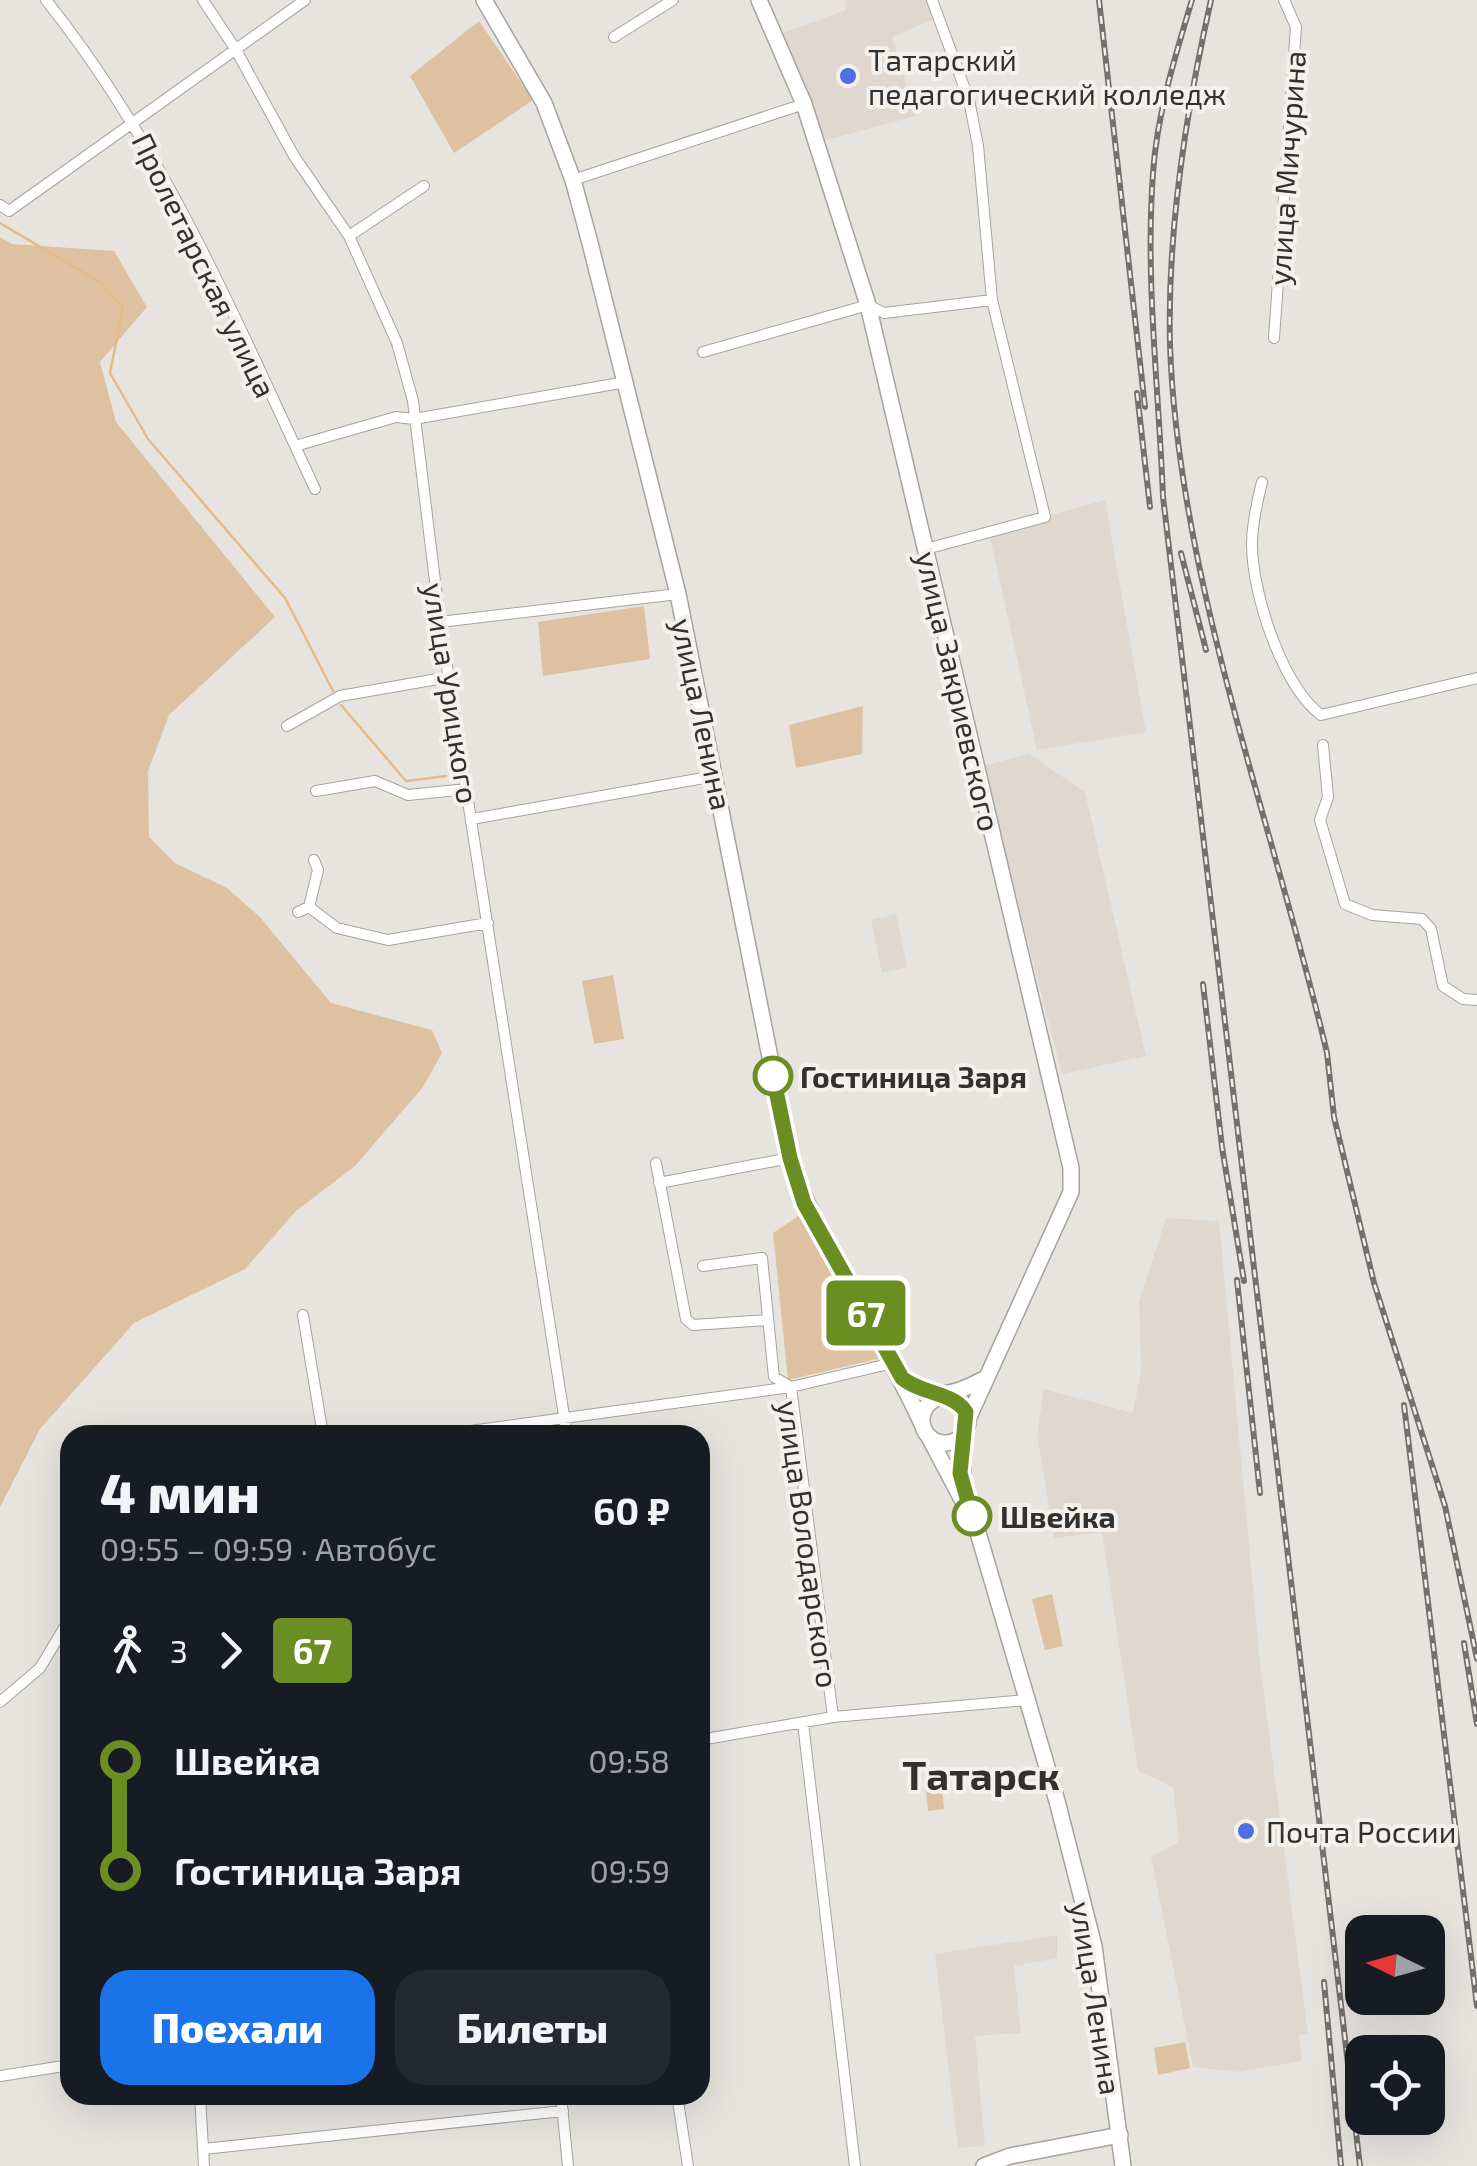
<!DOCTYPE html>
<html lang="ru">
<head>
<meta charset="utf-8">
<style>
	body { margin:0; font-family:"Exo 2",sans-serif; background:#242831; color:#f1f3f6; height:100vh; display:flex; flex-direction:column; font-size:38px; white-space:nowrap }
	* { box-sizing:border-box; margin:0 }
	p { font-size:32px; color:#9ea1a6 }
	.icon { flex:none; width:55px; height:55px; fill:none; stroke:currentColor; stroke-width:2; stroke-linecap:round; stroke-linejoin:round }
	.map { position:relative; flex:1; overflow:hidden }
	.details { position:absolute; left:60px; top:1425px; width:650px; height:680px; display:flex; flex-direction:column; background:#171b24; border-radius:30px; box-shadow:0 10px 40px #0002 }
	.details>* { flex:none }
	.badge { padding:0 20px; border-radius:8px; font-size:35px; line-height:65px }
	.needle { width:65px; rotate:275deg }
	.tools { position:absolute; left:1345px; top:1915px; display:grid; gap:20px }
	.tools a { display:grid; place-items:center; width:100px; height:100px; border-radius:20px; background:#171b24; box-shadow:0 10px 40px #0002; font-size:50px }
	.map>.badge { position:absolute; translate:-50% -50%; box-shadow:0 0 0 5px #fff }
	.legs { display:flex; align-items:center; gap:15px; height:110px; padding:0 40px; font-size:32px }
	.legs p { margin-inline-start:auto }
	.overview { display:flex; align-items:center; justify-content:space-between; height:170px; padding:0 40px }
	h1 { font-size:55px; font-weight:800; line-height:75px }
	.action { display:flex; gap:20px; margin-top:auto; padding:20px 40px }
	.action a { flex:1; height:115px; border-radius:30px; background:#1a73e8; color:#fff; font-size:40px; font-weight:800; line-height:115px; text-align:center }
	.action a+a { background:#242831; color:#f1f3f6 }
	ul { padding:0 40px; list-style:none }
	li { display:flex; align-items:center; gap:35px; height:110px; font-size:38px }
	li i { display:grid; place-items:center; width:15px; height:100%; margin:0 12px; background:currentColor }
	li i::after { content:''; width:25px; height:25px; margin:-12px; border:8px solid; border-radius:50%; background:#171b24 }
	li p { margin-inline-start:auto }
	li:first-child i { background:linear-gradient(#0000 50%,currentColor 0) }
	li:last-child i { background:linear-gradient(currentColor 50%,#0000 0) }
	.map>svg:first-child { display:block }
</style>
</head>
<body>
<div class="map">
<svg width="1477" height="2166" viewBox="0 0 1477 2166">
	<rect width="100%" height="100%" fill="#e7e4e0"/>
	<path fill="#e0d8ce" d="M845,0H930L937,18L892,37L916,116L816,143L777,35L846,10Z
		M1105,500L1146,732L1037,750L989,532Z
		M1029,754L1085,792L1146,1056L1062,1074L983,766Z
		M896,914L907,967L882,973L871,920Z
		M1166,1218L1219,1221L1260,1663L1308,2034L1299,2035L1302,2061L1240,2072L1193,2067L1151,1857L1179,1842L1173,1787L1138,1771L1102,1532L1054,1538L1037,1435L1044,1389L1133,1413L1141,1371L1139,1301Z
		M1057,1935V1958L1014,1966L1021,2033L975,2036L985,2146L958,2148L935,1954Z"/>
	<path fill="#ddc1a1" d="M479,21L533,100L454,153L410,76Z
		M0,237L12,244L114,251L147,307L100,362L116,422L275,617L169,715L148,771L149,837L175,863L227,888L259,916L331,1003L432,1030L442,1053L423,1087L355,1166L296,1211L245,1269L134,1323L40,1429L0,1507Z
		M644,606L650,659L543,676L538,622Z
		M863,706L862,754L796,768L789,725Z
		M613,975L624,1039L594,1044L582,981Z
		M800,1215L881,1358L788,1380L773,1233Z
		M1052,1594L1063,1646L1045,1650L1032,1599Z
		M941,1776L944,1809L928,1811L925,1778Z
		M1185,2042L1190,2068L1158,2075L1154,2048Z"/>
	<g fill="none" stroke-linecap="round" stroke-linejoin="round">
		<path stroke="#e5ba87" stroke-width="2.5" d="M0,223L100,282L123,307L110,373L148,439L285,598L333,691
			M341,705L406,781L446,776"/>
		<g stroke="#a6a39f" stroke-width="12">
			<path id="street" d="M46,0C163,146 236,320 315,489
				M203,0L236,50L294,156L349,236L397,343L413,401L440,622L567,1435
				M614,37L673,0
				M573,180L804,104
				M0,205L9,211L305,0
				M349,236L424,186
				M1274,338L1296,27L1284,0
				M703,352L868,305L884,313L992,300
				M295,446L396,417L414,419L626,382
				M1262,482C1257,502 1252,524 1252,544C1252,594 1282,685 1321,715L1477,678
				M926,549L1045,517L992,300L978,146L969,100L932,0
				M440,622L678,594
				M287,726L340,696L449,677
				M1323,745L1328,797L1320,820L1345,904L1372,915L1422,919L1431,929L1443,986L1463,999L1477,1000
				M316,791L375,781L408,795L467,789
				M472,819L715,776
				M309,907L318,870L314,860
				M298,912L309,907L337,928L388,940L488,923
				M656,1163L686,1319L693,1325L768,1320
				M659,1183L790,1158
				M703,1266L762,1258L774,1377L791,1387L833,1717
				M303,1315L323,1435
				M441,1435L791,1387L893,1363
				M0,1702L40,1668L70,1618
				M803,1723L855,2166
				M700,1740L833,1717L1026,1700
				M0,2076L70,2065
				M200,2095L204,2166
				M561,2095L568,2166
				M677,2095L688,2166
				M203,2149L563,2111"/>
		</g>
		<g stroke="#a6a39f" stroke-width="18">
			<path id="secondary" d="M484,0L544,103L573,180L590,243L678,594L790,1158C821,1252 881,1334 922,1424
				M759,0L804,104L868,305L1071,1168V1192L968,1419
				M904,1380C931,1402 954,1395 982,1380
				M922 1420a23 23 0 1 1 46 0a23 23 0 1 1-46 0Z
				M929,1437L976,1526L1057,1801L1094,1946L1123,2166
				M963,1489V1434
				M984,2166L1010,2156L1120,2135"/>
		</g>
		<use href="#street" stroke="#fff" stroke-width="10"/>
		<use href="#secondary" stroke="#fff" stroke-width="15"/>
		<g stroke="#73716e" stroke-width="6">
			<path id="rail" d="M1099,0L1145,407
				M1192,0C1175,57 1157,114 1153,173C1145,281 1159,390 1163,497L1360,2166
				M1211,0C1186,111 1167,231 1170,345C1178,578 1274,826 1327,1053L1334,1117L1374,1283L1445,1506L1477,1659
				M1137,393L1150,507
				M1181,553L1206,650
				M1203,984L1222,1147L1244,1281
				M1237,1280L1260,1493
				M1404,1405L1477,2006
				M1464,1643L1477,1724
				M1324,1982L1341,2166"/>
		</g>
		<use href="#rail" stroke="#f4f1ed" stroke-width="2.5" stroke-dasharray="8" stroke-linecap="butt"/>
	</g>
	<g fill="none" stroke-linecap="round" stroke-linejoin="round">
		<g stroke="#fff" stroke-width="22">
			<path id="line-1" d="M773,1076L790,1158L804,1203L902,1378C921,1394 953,1392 966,1412L960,1473L972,1516"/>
		</g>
		<use href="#line-1" stroke="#6b8e23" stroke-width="15"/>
	</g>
	<g fill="#4c6fe3" stroke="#f4f1ed" stroke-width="4">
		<circle cx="848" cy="76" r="10"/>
		<circle cx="1246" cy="1831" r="10"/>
	</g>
	<g fill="#fff" stroke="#6b8e23" stroke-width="5">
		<circle cx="773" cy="1076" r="18"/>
		<circle cx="972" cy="1516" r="18"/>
	</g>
	<g text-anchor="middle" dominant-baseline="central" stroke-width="8" stroke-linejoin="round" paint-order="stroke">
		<g font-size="30" fill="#32312f" stroke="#f4f1ed" text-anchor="start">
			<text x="868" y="59">Татарский<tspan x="868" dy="34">педагогический колледж</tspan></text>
			<text x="1266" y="1831">Почта России</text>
		</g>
		<g font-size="30" fill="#32312f" stroke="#f4f1ed">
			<text transform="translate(1286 168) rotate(-86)">улица Мичурина</text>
			<text transform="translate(205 265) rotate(64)">Пролетарская улица</text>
			<text transform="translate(959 691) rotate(77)">улица Закриевского</text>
			<text transform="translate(452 693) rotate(81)">улица Урицкого</text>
			<text transform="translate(703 714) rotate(78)">улица Ленина</text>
			<text transform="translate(809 1544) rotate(82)">улица Володарского</text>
			<text transform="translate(1097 1998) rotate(81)">улица Ленина</text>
		</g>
		<g font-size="30" font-weight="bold" fill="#32312f" stroke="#f4f1ed" text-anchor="start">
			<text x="800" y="1076">Гостиница Заря</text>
			<text x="1000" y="1516">Швейка</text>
		</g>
		<g font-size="40" font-weight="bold" fill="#32312f" stroke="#f4f1ed">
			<text x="981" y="1774">Татарск</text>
		</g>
	</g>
</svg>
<div class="tools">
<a><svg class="needle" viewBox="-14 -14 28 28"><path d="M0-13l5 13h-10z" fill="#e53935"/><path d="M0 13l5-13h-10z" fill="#9ea1a6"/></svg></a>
<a><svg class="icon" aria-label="locate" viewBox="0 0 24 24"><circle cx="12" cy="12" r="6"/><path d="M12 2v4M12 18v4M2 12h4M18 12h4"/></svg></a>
</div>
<b class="badge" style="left:866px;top:1313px;background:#6b8e23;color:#fff">67</b>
<section class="details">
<div class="overview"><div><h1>4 мин</h1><p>09:55 – 09:59 · Автобус</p></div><b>60 ₽</b></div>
<div class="legs"><svg class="icon" aria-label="walk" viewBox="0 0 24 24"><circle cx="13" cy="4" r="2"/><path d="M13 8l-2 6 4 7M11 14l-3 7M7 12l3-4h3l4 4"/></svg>3<svg class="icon" aria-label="forward" viewBox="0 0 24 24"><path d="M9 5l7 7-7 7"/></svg><b class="badge" style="background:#6b8e23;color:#fff">67</b></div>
<ul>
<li><i style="color:#6b8e23"></i><b>Швейка</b><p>09:58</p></li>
<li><i style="color:#6b8e23"></i><b>Гостиница Заря</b><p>09:59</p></li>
</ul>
<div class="action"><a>Поехали</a><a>Билеты</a></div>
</section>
</div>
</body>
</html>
